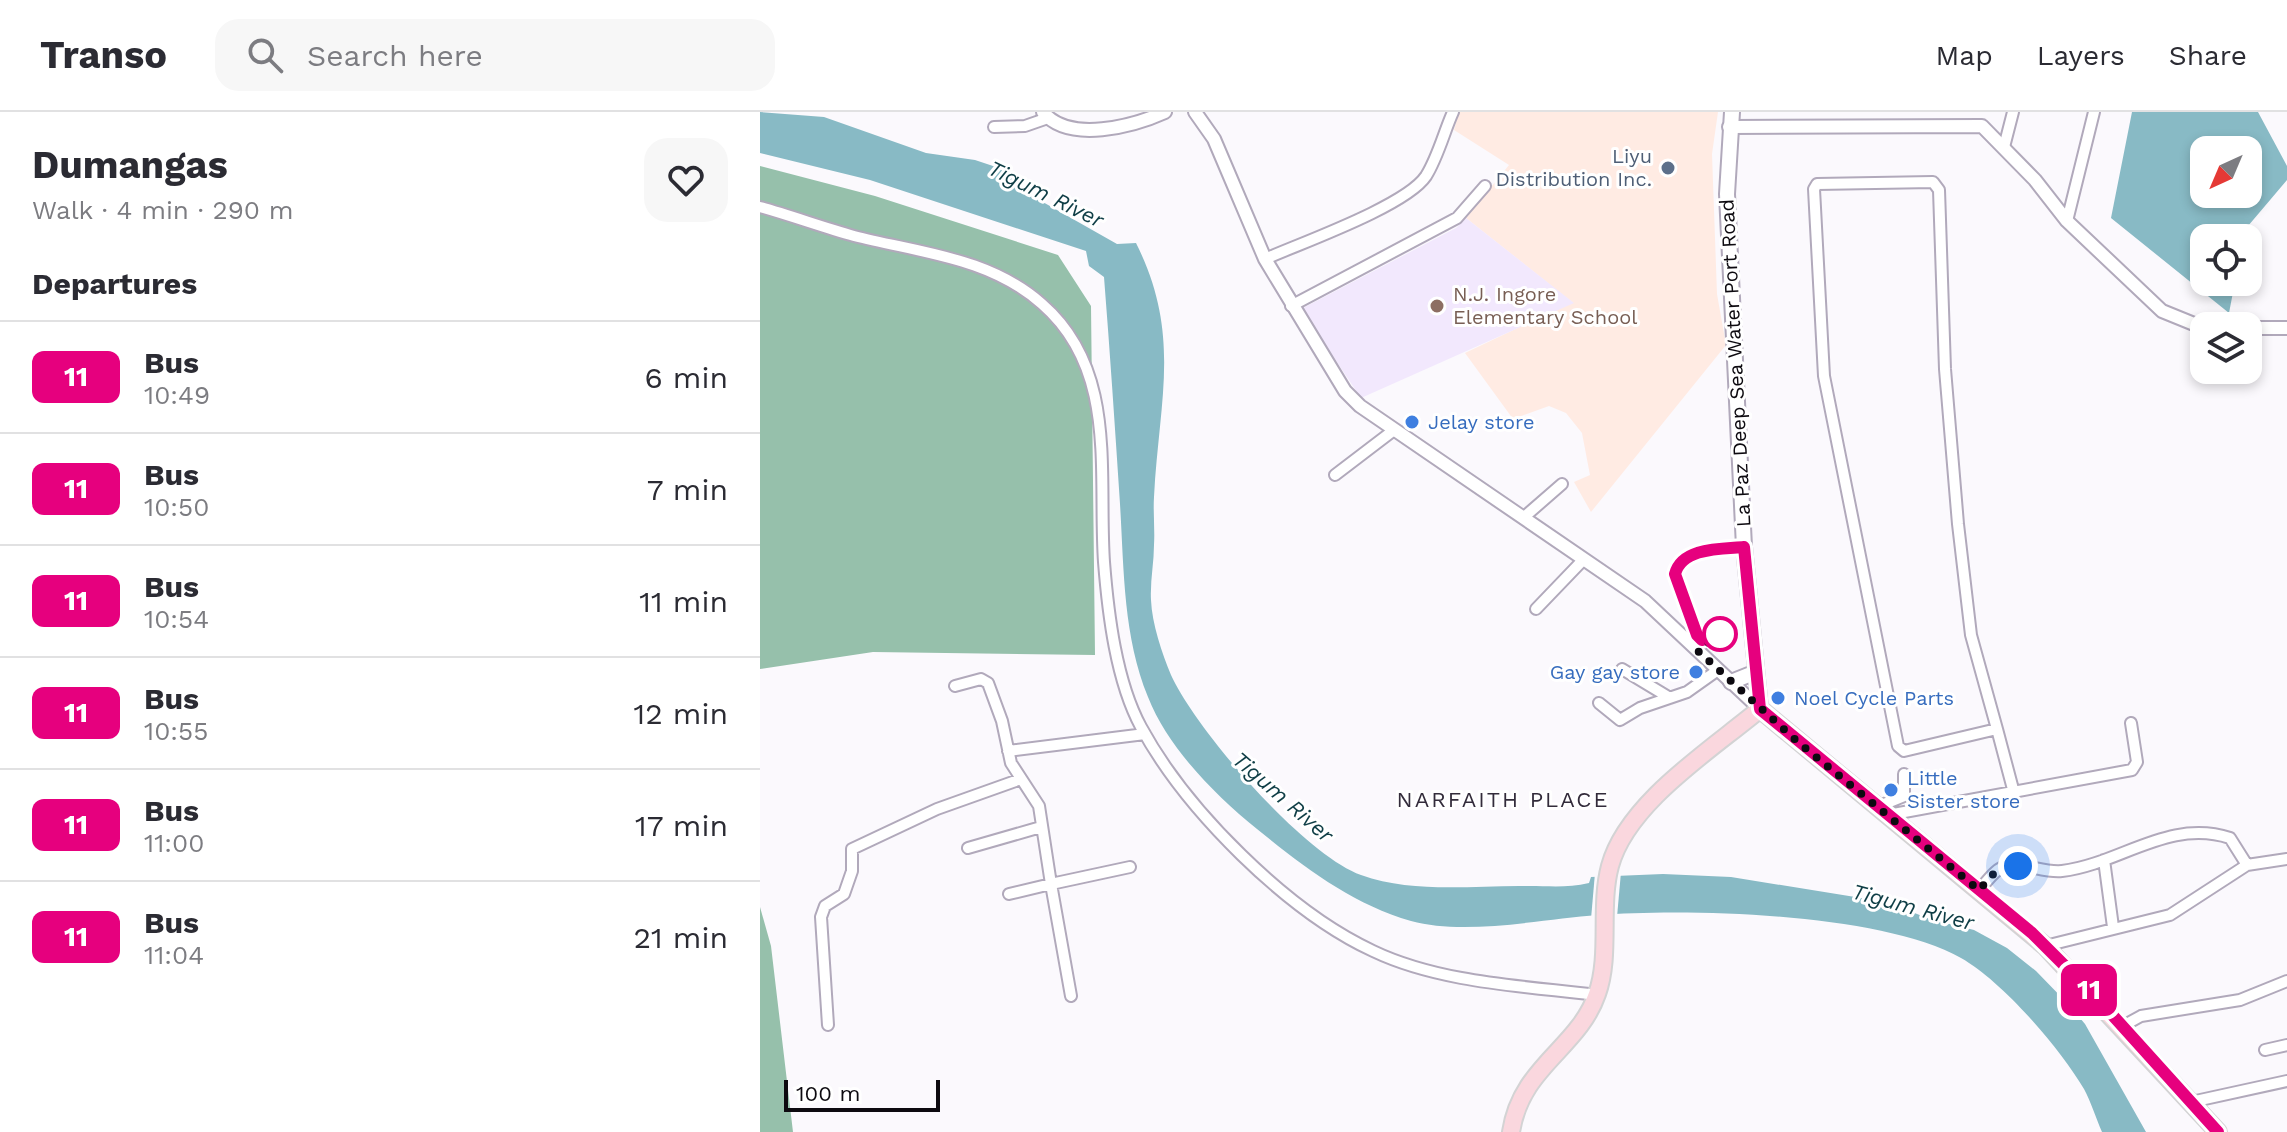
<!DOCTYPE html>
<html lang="en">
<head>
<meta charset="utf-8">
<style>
	body { margin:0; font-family:"Work Sans",sans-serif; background:#f7f7f7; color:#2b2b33; height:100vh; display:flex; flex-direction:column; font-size:30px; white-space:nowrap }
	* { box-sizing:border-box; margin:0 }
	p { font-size:26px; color:#7c7c81 }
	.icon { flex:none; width:44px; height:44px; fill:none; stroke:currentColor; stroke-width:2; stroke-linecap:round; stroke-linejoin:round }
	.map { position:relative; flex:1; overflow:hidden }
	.sheet { display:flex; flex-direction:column; background:#fff; width:760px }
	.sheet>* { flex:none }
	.badge { padding:0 16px; border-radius:12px; font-size:28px; line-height:52px }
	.needle { width:52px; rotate:224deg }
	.fabs { position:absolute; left:1430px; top:24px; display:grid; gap:16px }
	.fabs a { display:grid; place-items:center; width:72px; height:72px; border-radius:16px; background:#fff; box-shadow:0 4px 12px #0003; font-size:40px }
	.scale { position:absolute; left:24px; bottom:20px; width:156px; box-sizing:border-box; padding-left:8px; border:4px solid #0d0a10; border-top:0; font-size:22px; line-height:28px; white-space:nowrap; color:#0d0a10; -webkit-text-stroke:6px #fff; paint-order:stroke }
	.you { position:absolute; width:40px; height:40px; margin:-20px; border:6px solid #fff; border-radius:50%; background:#1a73e8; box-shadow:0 0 0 12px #1a73e833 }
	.map>.badge { position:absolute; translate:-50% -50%; box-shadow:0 0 0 4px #fff }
	h2 { padding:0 32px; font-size:30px; line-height:72px }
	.round { display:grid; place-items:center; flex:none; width:84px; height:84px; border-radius:24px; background:#f7f7f7 }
	.summary { display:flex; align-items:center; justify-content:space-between; height:136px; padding:0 32px }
	h1 { font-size:38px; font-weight:700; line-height:60px }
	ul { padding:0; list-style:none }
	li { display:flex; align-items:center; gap:24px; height:112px; padding:0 32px; border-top:2px solid #e1e1e2 }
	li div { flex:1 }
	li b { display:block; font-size:30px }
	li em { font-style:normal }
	li .badge { min-width:88px; font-weight:700; text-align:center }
	header { display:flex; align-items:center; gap:48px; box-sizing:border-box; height:112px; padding:0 40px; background:#fff; border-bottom:2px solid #e1e1e2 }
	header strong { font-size:38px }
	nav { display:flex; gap:44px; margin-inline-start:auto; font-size:28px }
	.search { width:560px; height:72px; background:#f7f7f7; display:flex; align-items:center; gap:20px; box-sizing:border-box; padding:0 28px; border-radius:24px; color:#7c7c81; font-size:30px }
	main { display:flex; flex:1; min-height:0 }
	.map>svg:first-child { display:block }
</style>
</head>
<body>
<header>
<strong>Transo</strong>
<div class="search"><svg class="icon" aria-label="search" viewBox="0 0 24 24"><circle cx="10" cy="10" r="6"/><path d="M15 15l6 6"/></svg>Search here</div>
<nav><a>Map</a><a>Layers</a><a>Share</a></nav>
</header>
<main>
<section class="sheet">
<div class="summary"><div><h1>Dumangas</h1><p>Walk · 4 min · 290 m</p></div><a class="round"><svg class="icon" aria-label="heart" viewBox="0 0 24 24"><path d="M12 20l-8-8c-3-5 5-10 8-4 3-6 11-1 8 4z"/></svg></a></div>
<h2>Departures</h2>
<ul>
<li><span class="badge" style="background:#e6007e;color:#fff">11</span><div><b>Bus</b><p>10:49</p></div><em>6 min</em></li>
<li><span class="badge" style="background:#e6007e;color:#fff">11</span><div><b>Bus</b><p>10:50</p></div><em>7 min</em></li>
<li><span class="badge" style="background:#e6007e;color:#fff">11</span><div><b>Bus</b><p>10:54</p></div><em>11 min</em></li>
<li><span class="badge" style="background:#e6007e;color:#fff">11</span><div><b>Bus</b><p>10:55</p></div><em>12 min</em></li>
<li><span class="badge" style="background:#e6007e;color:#fff">11</span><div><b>Bus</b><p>11:00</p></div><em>17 min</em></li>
<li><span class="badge" style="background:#e6007e;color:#fff">11</span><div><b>Bus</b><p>11:04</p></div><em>21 min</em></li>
</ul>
</section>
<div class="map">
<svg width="1527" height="1020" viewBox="0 0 1527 1020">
	<rect width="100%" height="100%" fill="#fbf9fd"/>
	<path fill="#ffebe3" d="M699,0H958L952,42L957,182L966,233L831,400L814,370L830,363L822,321L806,301L789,294L753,307L705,241L812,190L706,106L749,53L694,18Z"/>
	<path fill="#f2e8fd" d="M706,106L814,191L601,286L541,197L696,116Z"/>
	<path fill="#96c0ab" d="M0,54L115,84L298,143L331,194L335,543L113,540L0,557Z
		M0,795L11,834L33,1020H0Z"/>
	<path fill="#88bac5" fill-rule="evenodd" d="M0,0L64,5L166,41L215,48L239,56L274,85L357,132L376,131C422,223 399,288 394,385C393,401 395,417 394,433C394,451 390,469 391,488C392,512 402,541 411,563C436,618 544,743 601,763C654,782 714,773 769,774C790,774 808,776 829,771L831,765L903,762L971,765L1126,790L1170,807L1214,818L1247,836L1276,859L1309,893L1325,912L1386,1020H1342C1336,1006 1331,990 1324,977C1300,936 1242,869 1201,846C1122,801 930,796 838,803C782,807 705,824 651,809C592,792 544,755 497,717C455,683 408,636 388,585C363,524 364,457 360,392C355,316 350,241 344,165L329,154L326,139L110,68L0,41Z
		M1372,0H1498L1527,54V68L1488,114L1485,126H1444V170H1475L1469,201L1351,106ZM1444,38H1488V82H1444Z"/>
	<path fill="#fbf9fd" d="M861,760L857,805L831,807L835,761Z"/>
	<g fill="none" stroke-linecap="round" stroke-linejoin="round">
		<g stroke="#b1a9bb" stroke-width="14">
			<path id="minor" d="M234,15L265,14L288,6
				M1244,35L1253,0
				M1173,70L1179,78L1185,257L1198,412L1211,523L1237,617L1144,639L1138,634L1064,264L1054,77L1057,72Z
				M0,95C32,104 62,115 94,124C160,141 229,145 282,192C358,258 338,360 344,450C348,501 356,569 381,615C426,698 527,799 613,839C680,871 764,874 837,883
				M1307,109L1334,0
				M505,147C541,131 646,94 666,64C678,45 684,20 693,0
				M531,194L697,106L725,74
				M575,363L634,318
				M763,406L802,372
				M776,497L824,447
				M862,557L910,586
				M195,574L221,567L228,571L242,609L251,651L279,694L291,772L370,755
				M839,591L860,608L880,596L927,580L958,558
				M1237,617L1254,681
				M248,639L385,622
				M1117,695L1144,684V662
				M1128,703L1372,658L1377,650L1371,611
				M208,736L281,715
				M1344,748L1353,815
				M1219,778C1227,770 1235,756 1247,754C1264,750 1283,761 1302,759C1360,752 1409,706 1470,726L1487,753
				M249,782L291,772L311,884
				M1285,834L1410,803L1487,753L1527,747
				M68,913L61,805L65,794L84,782L92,759V737L177,697L261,667
				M1363,914L1381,904L1480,888L1527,869
				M1505,938L1527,933
				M1431,990L1527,969"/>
		</g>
		<g stroke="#b1a9bb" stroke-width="16">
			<path id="tertiary" d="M283,0C309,32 374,14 405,0
				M435,0L454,27L505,147L585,279L600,294L885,489L1000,597
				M969,15L1222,14L1275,68L1307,109L1402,199L1434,212L1460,214
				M1488,216H1527"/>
		</g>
		<g stroke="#b1a9bb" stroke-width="18">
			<path id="secondary" d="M972,0L967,82L984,435L1000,597
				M971,570L996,560"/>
		</g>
		<g stroke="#d3d3d4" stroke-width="20">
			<path id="primary" d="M751,1020C761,954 818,937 837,882C851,843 839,795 850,754C867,691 951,638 1000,597L1285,834L1458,1020"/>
		</g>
		<use href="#minor" stroke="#fff" stroke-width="10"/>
		<use href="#tertiary" stroke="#fff" stroke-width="12"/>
		<use href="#secondary" stroke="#fff" stroke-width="14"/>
		<use href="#primary" stroke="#fad7de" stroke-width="16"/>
	</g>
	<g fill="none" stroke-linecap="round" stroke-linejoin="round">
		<g stroke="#fff" stroke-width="18">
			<path id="line" d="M960,522L942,528L937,523L915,462C922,435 962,437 984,435L1000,597L1272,821L1337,886L1458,1020"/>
		</g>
		<use href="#line" stroke="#e6007e" stroke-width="12"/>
		<path stroke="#0d0a10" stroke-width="8" stroke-dasharray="0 14.4" d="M960,522L938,539L1039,631L1219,778L1237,758L1258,754"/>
	</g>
	<circle fill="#5c6f8a" stroke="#fff" stroke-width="3" cx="908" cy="56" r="8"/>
	<circle fill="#8d6e63" stroke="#fff" stroke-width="3" cx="677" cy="194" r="8"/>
	<g fill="#3f7fe0" stroke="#fff" stroke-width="3">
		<circle cx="652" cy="310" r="8"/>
		<circle cx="936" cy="560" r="8"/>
		<circle cx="1018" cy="586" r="8"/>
		<circle cx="1131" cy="678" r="8"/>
	</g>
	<circle fill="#fff" stroke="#e6007e" stroke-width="4" cx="960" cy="522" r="16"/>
	<g text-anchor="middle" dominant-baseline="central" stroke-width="6" stroke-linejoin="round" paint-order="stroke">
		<g font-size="20" fill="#4e5e75" stroke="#fff" text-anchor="end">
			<text x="892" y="44">Liyu<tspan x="892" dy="23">Distribution Inc.</tspan></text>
		</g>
		<g font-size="20" fill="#785e54" stroke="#fff" text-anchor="start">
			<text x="693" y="182">N.J. Ingore<tspan x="693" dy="23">Elementary School</tspan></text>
		</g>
		<g font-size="20" fill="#0d0a10" stroke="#fff">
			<text transform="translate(975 251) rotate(-93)">La Paz Deep Sea Water Port Road</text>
		</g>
		<g font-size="20" fill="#366cbe" stroke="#fff" text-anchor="start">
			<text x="668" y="310">Jelay store</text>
			<text x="920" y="560" text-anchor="end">Gay gay store</text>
			<text x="1034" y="586">Noel Cycle Parts</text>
			<text x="1147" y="666">Little<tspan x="1147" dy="23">Sister store</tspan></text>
		</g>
		<g font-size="22" font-style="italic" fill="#0f3e46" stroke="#fff">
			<text transform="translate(286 82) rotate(26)">Tigum River</text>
			<text transform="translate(523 685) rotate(41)">Tigum River</text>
			<text transform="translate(1153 795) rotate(15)">Tigum River</text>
		</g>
		<g font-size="22" letter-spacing="2" fill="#332c3b" stroke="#fff">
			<text x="743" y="687">NARFAITH PLACE</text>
		</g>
	</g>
</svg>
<div class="fabs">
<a><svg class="needle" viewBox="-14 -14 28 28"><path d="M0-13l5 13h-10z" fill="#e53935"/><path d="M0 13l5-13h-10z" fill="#7c7c81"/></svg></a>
<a><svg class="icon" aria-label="locate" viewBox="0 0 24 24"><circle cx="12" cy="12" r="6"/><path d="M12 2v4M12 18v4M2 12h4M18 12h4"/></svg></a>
<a><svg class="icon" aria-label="layers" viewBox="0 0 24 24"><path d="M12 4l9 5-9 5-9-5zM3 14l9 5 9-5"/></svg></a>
</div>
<div class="scale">100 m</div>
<div class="you" style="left:1258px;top:754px"></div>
<b class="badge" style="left:1329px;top:878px;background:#e6007e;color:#fff">11</b>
</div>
</main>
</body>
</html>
